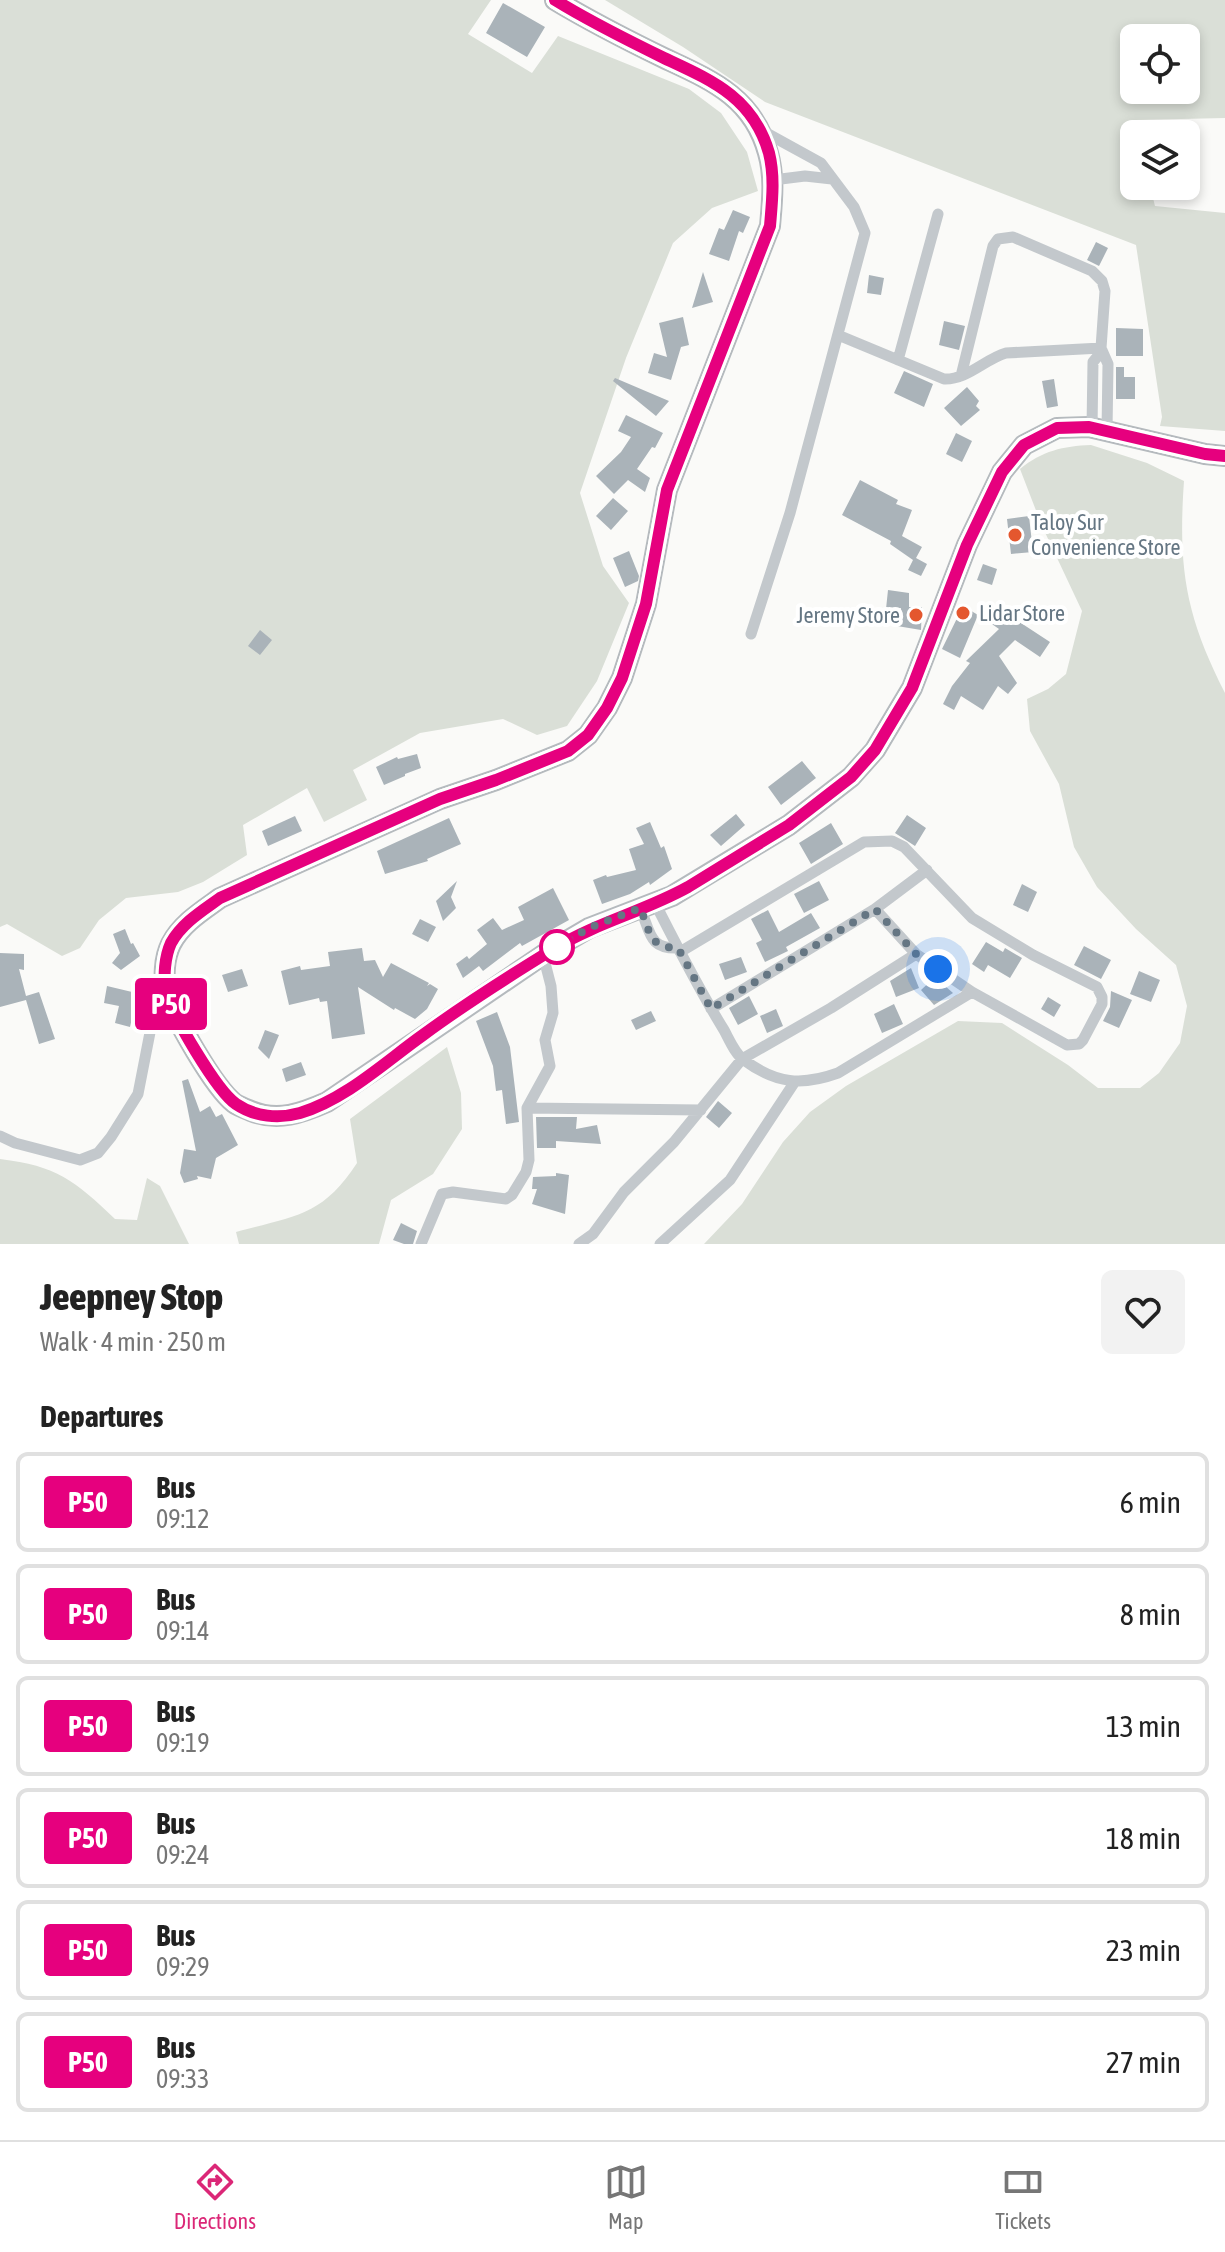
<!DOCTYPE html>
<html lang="en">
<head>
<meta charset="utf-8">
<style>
	body { margin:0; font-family:"Asap Condensed",sans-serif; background:#f2f2f2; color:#222; height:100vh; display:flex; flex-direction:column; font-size:30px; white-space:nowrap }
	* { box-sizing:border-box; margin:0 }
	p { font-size:26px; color:#767676 }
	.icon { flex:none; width:44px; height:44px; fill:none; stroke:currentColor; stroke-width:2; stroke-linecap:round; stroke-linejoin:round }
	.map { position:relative; height:1244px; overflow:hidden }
	.drawer { display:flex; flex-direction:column; background:#fff; flex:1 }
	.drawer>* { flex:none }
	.badge { padding:0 16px; border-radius:6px; font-size:28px; line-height:52px }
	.controls { position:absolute; left:1120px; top:24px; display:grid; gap:16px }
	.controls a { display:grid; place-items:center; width:80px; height:80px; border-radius:12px; background:#fff; box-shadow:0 4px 12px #0003; font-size:40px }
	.you { position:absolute; width:40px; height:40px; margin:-20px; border:6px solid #fff; border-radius:50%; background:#1a73e8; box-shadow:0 0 0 12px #1a73e833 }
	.map>.badge { position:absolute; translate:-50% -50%; box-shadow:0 0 0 4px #fff }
	h2 { padding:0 40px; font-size:30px; line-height:72px }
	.round { display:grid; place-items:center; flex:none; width:84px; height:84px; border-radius:12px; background:#f2f2f2 }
	.head { display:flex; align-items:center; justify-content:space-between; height:136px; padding:0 40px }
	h1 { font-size:38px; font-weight:800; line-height:60px }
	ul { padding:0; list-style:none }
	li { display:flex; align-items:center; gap:24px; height:100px; margin:0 16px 12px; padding:0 24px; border:4px solid #e0e0e0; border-radius:12px }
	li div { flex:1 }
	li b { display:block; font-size:30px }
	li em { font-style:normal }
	li .badge { min-width:88px; font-weight:700; text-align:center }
	.tab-bar { display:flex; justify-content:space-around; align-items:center; height:112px; border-top:2px solid #e0e0e0; background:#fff; font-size:22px; color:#767676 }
	.tab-bar a { display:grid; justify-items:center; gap:4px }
	.tab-bar .active { color:#db2777 }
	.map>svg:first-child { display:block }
</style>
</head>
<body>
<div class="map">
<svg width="1225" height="1244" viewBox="0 0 1225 1244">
	<rect width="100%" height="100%" fill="#fafaf8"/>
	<path fill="#dadfd7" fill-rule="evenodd" d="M0,0H491L468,34L532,73L558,36L689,89L721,113L747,152L758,191L712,208L673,243L626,358L580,493L603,566L629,603L597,681L567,726L537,735L503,719L420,733L353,770L367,800L324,822L307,788L243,825L247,855L203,882L178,892L126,898L99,920L80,948L62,956L7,924L0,927Z
		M605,0H1225V118L1136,120L1138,134H1134V186H1150L1155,206L1225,213V431L1160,426L1162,417L1136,245L765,102L683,47ZM1186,38V90H1134V38Z
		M1091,445L1147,463L1184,481C1178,567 1185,615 1225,693V1244H704L742,1204L783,1142L810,1112L846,1086L958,1021L1002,1023L1068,1065L1098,1088H1140L1159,1073L1180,1043L1187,1006L1176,965L1136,929L1097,887L1074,847L1059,784L1030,731L1027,699L1048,689L1066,674L1082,611L1042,526L1020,469C1042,451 1063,446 1091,445Z
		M447,1047L461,1093L462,1129L433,1174L391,1200L379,1244H239L236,1232C294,1216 322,1217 357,1163L350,1119Z
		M0,1159C57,1166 74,1180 115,1219L137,1220L147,1178L160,1186L189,1244H0Z"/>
	<path fill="#aab3b9" d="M503,3L545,27L527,57L486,33Z
		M733,210L750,217L743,233L739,231L729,261L709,254L719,228L724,230Z
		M1096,242L1108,248L1099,266L1087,260Z
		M703,272L713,302L692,308Z
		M869,275L884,278L881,295L867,293Z
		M683,317L689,345L681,347L671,380L648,373L654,353L667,357L659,323Z
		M944,321L965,326L959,350L939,345Z
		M1116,328L1143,329V356H1116Z
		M1116,367H1124V377H1135V399H1116Z
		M904,371L933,384L924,407L894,393Z
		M615,378L669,401L656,416L613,381Z
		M1054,379L1058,406L1047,408L1042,381Z
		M967,387L979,401L976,406L980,410L961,426L944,408Z
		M626,415L663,433L655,448L652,447L637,469L650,478L645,492L628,480L614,494L596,476L621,452L631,437L618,431Z
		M956,433L972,441L962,462L946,454Z
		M860,480L898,500L896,504L912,510L902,536L922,547L916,558L927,564L921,576L908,570L913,560L890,544L891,541L842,515Z
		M613,498L628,511L611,530L596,516Z
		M1029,516L1033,552L1011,554L1007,519Z
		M629,551L639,576L638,581L625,587L613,558Z
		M983,564L997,569L992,585L977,580Z
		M888,590L909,593V607H922L921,630L897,626L901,608L886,609Z
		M963,606L978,615L960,658L942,649Z
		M995,606L1050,642L1040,657L1015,640L999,656L1017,683L1008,694L998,686L983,710L961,696L954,710L943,704L952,686L970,663L966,661L999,629L986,620Z
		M260,630L272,640L260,655L248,646Z
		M417,754L421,768L405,774V776L384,785L376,767L397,757L398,759Z
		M802,761L816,778L781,805L768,787Z
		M736,814L745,825L721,846L710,835Z
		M907,815L926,828L915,846L895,833Z
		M295,816L302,831L268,846L262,831Z
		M449,818L461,844L427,859L428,861L385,874L377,851Z
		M650,822L661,848L664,846L672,869L650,885L649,882L630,894L602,904L593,880L606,875L607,877L636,870L629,849L644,844L636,828Z
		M831,823L843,844L811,864L799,843Z
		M457,881L451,897L456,908L443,921L436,901Z
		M819,881L829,900L804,913L794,894Z
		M1022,884L1037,892L1028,912L1013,905Z
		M553,888L569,920L522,946L520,943L483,971L479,966L463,978L456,964L467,956L469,959L487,944L477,930L493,918L502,930L524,920L518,907Z
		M768,910L779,932L811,913L820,928L786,947L788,951L765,962L756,943L762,940L751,919Z
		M420,919L436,927L428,942L412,934Z
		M125,929L131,944L133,943L140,956L121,970L112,963L120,953L113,934Z
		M986,942L1003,952L1005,948L1022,958L1010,978L988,965L984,972L972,964Z
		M1084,946L1111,960L1101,979L1074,965Z
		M362,948L364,961L375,960L383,977L391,963L429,983L427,986L430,984L438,989L427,1009L415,1019L395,1008L394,1010L358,987L365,1034L332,1039L327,1001L320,1002L319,998L289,1005L281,971L300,966L301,970L330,966L328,952Z
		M0,953L24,954V970L19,969L26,996L39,992L55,1039L39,1044L26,1000L0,1007Z
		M741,957L747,972L725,980L719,964Z
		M911,968L919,988L896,997L890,981Z
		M242,969L248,986L228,992L222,975Z
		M1139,971L1160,980L1151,1002L1130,994Z
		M935,977L953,993L934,1005L921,990Z
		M107,986L153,997L142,1023L133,1014L130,1027L115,1023L119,1006L104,1003Z
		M1111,991L1132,1000L1119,1028L1103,1021L1110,1007Z
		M749,996L758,1014L738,1025L729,1008Z
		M1048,997L1061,1005L1054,1017L1041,1009Z
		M894,1004L903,1024L882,1033L874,1014Z
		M776,1009L783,1026L767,1033L760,1016Z
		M651,1011L656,1021L636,1030L631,1020Z
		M497,1012L510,1047L519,1122L506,1124L502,1090L496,1091L493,1066L476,1021Z
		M265,1030L279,1035L269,1059L258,1048Z
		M301,1062L306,1075L286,1082L282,1069Z
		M188,1079L200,1112L210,1106L216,1117L222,1114L238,1145L216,1158L211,1179L197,1176L198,1179L184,1183L180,1173L184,1149L196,1151L182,1081Z
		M718,1101L732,1113L719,1128L706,1117Z
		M536,1117H577L576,1129L597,1125L601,1144L556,1141V1148H537Z
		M556,1173L569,1175L565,1214L532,1204L537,1189H532L533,1177L556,1176Z
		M401,1223L417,1231L413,1244H404L393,1240Z"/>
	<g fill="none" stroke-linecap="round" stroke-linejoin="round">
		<g stroke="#b5babe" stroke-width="22">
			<path id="primary" d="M555,0C590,21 627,40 664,58C711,80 753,97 768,153C775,177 772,202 770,226L667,490L646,604L622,678L607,708L588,735L568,751L496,780L440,799L220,898C202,911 181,924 171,944C164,958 163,979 167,993C174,1018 214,1087 234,1103C238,1106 246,1109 251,1111C278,1122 302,1113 327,1102L543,955L589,928L672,896L789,825L851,777L875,750L912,688L967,545L1002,472L1024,445L1057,428L1089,427L1205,454L1225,456"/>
		</g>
		<path stroke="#c3c8cc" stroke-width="11" d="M773,180L805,176L832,179
			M838,335L944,379C967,380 985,359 1006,353L1101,348
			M898,360L938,214
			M961,376L993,246L998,239L1013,237L1092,271L1102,281L1105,291L1101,348L1108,364L1107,431
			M1092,428L1093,362L1102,351
			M751,634L790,513L865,233L854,207L821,163L759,129
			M655,903C677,946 698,988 724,1030C729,1039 735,1054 744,1060C776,1084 802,1086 838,1073L972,992
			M640,908C651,932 648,949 678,948
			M875,909L927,870
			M680,952L864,842L892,841L904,847L972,918L1033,955L1097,987L1102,997V1004L1083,1040L1079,1044L1067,1045L972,992L916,954L875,909L711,1009
			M527,1108L701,1110
			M0,1136L15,1143L80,1160L98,1153L111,1137L138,1094L154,1012L166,991
			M421,1244L442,1194L453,1192L506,1199L512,1195L526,1172L529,1160L527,1108L550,1066L545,1040L553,1013L551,986L543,955
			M579,1244L593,1234L624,1192L674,1142L742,1059L831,1008L916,954
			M660,1244L730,1180L794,1083"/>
		<use href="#primary" stroke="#fff" stroke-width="18"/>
	</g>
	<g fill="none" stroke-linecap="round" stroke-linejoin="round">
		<g stroke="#fff" stroke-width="18">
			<path id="line" d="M555,0C589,21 627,40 664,58C711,80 753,97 769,153C775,177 772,202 770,226L667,490L646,604L622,678L607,708L588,735L568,751L496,780L440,799L220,898C202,911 182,923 171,943C165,956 163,977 166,991C171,1014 217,1091 236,1104C255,1117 279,1119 300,1113C346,1099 385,1062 423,1035C465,1004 511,975 555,948C598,922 645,911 688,887L789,825L851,777L875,750L912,688L967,545L1002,472L1024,445L1057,428L1089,427L1205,454L1225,456"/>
		</g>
		<use href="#line" stroke="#e6007e" stroke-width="12"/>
		<path stroke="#657683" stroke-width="8" stroke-dasharray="0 14.4" d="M557,947L589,928L640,908C651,932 648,948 678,948L711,1009L875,909L916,954L938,969"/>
	</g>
	<g fill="#e4572e" stroke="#fff" stroke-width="3">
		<circle cx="1015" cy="535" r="8"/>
		<circle cx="963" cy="613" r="8"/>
		<circle cx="916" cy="615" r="8"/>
	</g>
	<circle fill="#fff" stroke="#e6007e" stroke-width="4" cx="557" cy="947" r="16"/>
	<g text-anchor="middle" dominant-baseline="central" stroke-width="8" stroke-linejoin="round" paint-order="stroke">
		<g font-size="22" fill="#657683" stroke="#fff" text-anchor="start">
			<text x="1031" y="522">Taloy Sur<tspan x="1031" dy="25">Convenience Store</tspan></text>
			<text x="979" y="613">Lidar Store</text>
			<text x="900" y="615" text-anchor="end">Jeremy Store</text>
		</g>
	</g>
</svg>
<div class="controls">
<a><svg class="icon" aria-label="locate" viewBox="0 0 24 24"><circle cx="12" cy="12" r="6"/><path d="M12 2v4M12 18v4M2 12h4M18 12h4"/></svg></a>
<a><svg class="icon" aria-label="layers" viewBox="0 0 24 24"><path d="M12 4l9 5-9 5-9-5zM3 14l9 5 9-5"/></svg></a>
</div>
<div class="you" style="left:938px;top:969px"></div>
<b class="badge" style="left:171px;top:1004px;background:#e6007e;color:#fff">P50</b>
</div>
<section class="drawer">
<div class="head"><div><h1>Jeepney Stop</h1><p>Walk · 4 min · 250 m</p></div><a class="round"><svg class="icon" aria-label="heart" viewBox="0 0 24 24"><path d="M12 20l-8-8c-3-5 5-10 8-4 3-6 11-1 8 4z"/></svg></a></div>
<h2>Departures</h2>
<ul>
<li><span class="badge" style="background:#e6007e;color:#fff">P50</span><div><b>Bus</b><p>09:12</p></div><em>6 min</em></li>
<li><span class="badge" style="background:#e6007e;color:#fff">P50</span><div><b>Bus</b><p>09:14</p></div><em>8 min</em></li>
<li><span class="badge" style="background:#e6007e;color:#fff">P50</span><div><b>Bus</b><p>09:19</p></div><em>13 min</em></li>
<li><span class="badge" style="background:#e6007e;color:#fff">P50</span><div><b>Bus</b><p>09:24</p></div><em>18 min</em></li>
<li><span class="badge" style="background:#e6007e;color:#fff">P50</span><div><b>Bus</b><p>09:29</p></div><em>23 min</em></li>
<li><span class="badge" style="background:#e6007e;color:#fff">P50</span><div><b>Bus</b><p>09:33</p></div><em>27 min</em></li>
</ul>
</section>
<nav class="tab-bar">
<a class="active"><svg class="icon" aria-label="directions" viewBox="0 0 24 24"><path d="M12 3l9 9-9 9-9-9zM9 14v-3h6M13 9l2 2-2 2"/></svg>Directions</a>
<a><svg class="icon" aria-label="map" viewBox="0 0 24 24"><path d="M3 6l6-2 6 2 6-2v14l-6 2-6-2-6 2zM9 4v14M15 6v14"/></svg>Map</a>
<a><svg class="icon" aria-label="tickets" viewBox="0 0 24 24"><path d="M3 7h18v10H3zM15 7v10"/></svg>Tickets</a>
</nav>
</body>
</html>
